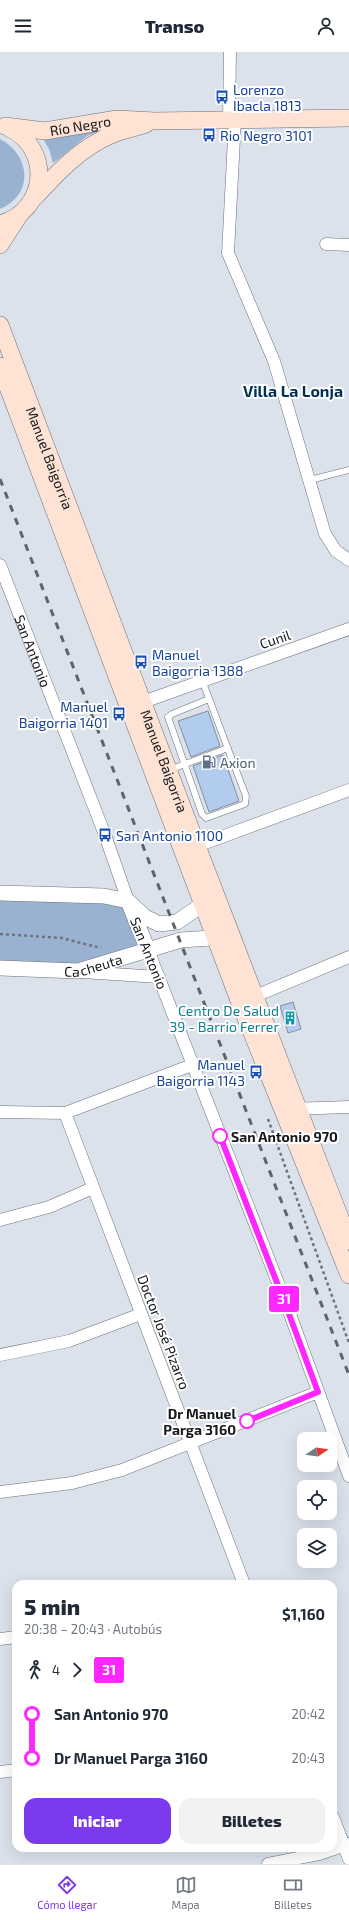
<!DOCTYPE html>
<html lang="es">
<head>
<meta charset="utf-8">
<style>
	body { margin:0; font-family:"Exo 2",sans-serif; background:#f2f2f3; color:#1f2937; height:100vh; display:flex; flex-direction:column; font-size:15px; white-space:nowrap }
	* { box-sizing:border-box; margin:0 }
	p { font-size:13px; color:#747a83 }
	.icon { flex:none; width:22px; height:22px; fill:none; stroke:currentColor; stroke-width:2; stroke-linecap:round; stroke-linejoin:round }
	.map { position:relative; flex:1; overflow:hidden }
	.drawer { position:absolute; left:12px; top:1528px; width:325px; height:272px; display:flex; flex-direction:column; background:#fff; border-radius:12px; box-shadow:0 4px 16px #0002 }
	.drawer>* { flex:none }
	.badge { padding:0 8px; border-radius:3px; font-size:14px; line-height:26px }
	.needle { width:26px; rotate:77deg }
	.buttons { position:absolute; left:297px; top:1380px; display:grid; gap:8px }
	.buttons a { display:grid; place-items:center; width:40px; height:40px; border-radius:8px; background:#fff; box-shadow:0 4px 16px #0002; font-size:20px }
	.map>.badge { position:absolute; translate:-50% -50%; box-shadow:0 0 0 2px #fff }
	.legs { display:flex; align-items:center; gap:6px; height:44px; padding:0 12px; font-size:13px }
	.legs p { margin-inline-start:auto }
	.head { display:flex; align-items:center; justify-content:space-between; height:68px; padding:0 12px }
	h1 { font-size:22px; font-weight:800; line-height:30px }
	.action { display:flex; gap:8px; margin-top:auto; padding:8px 12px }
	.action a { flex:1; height:46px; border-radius:12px; background:#7c3aed; color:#fff; font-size:16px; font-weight:800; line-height:46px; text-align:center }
	.action a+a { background:#f2f2f3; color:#1f2937 }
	ul { padding:0 12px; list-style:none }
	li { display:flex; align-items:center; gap:14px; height:44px; font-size:15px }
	li i { display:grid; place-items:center; width:6px; height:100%; margin:0 5px; background:currentColor }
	li i::after { content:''; width:10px; height:10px; margin:-5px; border:3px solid; border-radius:50%; background:#fff }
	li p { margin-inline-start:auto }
	li:first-child i { background:linear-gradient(#0000 50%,currentColor 0) }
	li:last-child i { background:linear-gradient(currentColor 50%,#0000 0) }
	header { display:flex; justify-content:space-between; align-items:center; height:52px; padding:0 12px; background:#fff; font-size:18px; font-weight:800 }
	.menu { display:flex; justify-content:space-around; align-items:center; height:56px; border-top:1px solid #e0e1e3; background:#fff; font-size:11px; color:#747a83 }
	.menu a { display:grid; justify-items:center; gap:2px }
	.menu .active { color:#7c3aed }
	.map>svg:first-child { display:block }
</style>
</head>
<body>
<header><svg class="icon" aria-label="menu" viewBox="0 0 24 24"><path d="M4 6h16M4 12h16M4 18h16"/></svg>Transo<svg class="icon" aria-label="person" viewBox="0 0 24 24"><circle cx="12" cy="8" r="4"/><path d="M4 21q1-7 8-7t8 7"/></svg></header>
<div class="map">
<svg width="349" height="1812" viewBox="0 0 349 1812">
	<rect width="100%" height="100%" fill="#dbe2ec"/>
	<path fill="#9ab2d2" d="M105,76L87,84L53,111L49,97L43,87Z
		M0,87C31,103 34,143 0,157Z
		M0,841L128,849L148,898L93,916H0Z"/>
	<path fill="#b2ccef" stroke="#868d96" d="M208,659L220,694L191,705L178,669Z
		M223,703L239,749L209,760L193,714Z
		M293,950L301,977L288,981L280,954Z"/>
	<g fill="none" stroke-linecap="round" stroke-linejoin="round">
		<g stroke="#6b717a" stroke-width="7">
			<path id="service" d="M310,428L349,418
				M202,628C217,667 231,706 246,744L245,752L206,766L202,762L168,665L172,662L209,647
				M169,718L228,696"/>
		</g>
		<g stroke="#6b717a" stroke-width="13">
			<g id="minor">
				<path d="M229,67L230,0"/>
				<path d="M235,67L228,201L274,309L325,482L336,499L349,508"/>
				<path d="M326,192L349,193"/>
				<path id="s1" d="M0,513L105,783L128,849"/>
				<path d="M143,650L349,577"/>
				<path d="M197,794L349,738"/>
				<path d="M148,898L287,1254L349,1424"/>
				<path d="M82,920L159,925"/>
				<path d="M248,947L349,905"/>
				<path d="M290,1057L349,1055"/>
				<path d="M0,1060L65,1061L192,1013"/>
				<path d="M65,1061L244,1532"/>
				<path d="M0,1168L49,1155L93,1136"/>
				<path d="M0,1303L69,1289L141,1262"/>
				<path d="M0,1440L72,1431L122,1418L318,1340"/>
				<path d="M0,1587L16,1585"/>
				<path d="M0,1720L16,1718"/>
				<path d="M333,1765L349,1807"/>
				<path d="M268,1812L319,1802L349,1792"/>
			</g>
		</g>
		<g stroke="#6b717a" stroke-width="16">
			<g id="tertiary">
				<path d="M0,841L104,844L128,849L145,865L159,872L177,870L203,852L214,849"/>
				<path d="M130,854L148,898"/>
				<path id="s2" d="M0,916L78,919L181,888L226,885"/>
			</g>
		</g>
		<g stroke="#6b717a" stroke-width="18">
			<g id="secondary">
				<path id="s3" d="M5,74L45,79L117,67L155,69L349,66"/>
				<path d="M35,145C57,121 80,96 111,83C122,78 135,76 146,72"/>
				<path d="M0,172C47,159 53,97 9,76"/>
				<path d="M0,193L18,165"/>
				<path id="s4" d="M0,273L197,794L349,1189"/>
				<path d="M0,314L240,951L349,1223"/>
			</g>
		</g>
		<path stroke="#6f737a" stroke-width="2.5" stroke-dasharray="3 3" stroke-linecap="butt" d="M0,882L62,886L101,896
			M268,1067L349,1291"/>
		<use href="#service" stroke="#fff" stroke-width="6"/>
		<use href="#minor" stroke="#fff" stroke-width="12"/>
		<use href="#tertiary" stroke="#fff" stroke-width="15"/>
		<use href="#secondary" stroke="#fee3d4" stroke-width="17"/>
		<path stroke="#60646a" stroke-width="3" stroke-dasharray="7 7" stroke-linecap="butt" d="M0,427L349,1323"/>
	</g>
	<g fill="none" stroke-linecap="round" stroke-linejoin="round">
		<g stroke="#fff" stroke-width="9">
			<path id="line-1" d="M220,1084L286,1254L318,1340L247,1369"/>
		</g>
		<use href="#line-1" stroke="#fe27ff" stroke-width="6"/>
	</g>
	<defs>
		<g id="bus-bare" transform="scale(1.08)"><path d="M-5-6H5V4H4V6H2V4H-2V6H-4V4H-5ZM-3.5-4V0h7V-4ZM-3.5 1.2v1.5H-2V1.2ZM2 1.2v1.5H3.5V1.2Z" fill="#1a4fb4" stroke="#fff" stroke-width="2.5" paint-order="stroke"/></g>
		<g id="fuel-bare" transform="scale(1.08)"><path d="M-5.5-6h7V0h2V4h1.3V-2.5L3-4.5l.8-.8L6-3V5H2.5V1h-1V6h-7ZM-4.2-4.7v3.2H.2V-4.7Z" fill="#5c6f8a" stroke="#fff" stroke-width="2.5" paint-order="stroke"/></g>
		<g id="building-bare" transform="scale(1.08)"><path d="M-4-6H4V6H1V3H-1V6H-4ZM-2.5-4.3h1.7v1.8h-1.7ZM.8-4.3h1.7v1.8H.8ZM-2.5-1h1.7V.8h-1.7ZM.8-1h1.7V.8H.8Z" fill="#0f9aa8" stroke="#fff" stroke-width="2.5" paint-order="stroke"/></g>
	</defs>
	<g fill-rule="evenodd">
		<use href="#bus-bare" x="222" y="45"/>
		<use href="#bus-bare" x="209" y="83"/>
		<use href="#bus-bare" x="141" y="610"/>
		<use href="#bus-bare" x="119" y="662"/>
		<use href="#fuel-bare" x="209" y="710"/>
		<use href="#bus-bare" x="105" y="783"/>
		<use href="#building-bare" x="290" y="966"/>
		<use href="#bus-bare" x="256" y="1020"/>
	</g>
	<g fill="#fff" stroke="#fe27ff" stroke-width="2">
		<circle cx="220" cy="1084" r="7"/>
		<circle cx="247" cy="1369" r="7"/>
	</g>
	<g text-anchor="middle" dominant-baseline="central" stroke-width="4" stroke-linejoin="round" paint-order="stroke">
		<g font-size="14" fill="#164399" stroke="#fff" text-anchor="start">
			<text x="233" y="37">Lorenzo<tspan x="233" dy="16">Ibacla 1813</tspan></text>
			<text x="220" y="83">Rio Negro 3101</text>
			<text x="152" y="602">Manuel<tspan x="152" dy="16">Baigorria 1388</tspan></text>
			<text x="108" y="654" text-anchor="end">Manuel<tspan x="108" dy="16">Baigorria 1401</tspan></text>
			<text x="116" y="783">San Antonio 1100</text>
			<text x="245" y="1012" text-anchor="end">Manuel<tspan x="245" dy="16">Baigorria 1143</tspan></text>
		</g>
		<g font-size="14" fill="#16181c" stroke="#fff">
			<text stroke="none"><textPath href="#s3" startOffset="76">Río Negro</textPath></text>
			<text stroke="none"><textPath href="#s4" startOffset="142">Manuel Baigorria</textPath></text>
			<text transform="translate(275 587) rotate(-19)">Cunil</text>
			<text stroke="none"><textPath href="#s1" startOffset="92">San Antonio</textPath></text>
			<text stroke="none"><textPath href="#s4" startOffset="466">Manuel Baigorria</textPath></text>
			<text transform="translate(149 901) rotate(68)">San Antonio</text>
			<text stroke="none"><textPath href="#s2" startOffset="94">Cacheuta</textPath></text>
			<text transform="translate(164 1280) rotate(69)">Doctor José Pizarro</text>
		</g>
		<g font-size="14" fill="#4e5e75" stroke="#fff" text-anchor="start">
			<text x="220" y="710">Axion</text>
		</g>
		<g font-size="14" fill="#0d838f" stroke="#fff" text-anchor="end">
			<text x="279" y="958">Centro De Salud<tspan x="279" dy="16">39 - Barrio Ferrer</tspan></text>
		</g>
		<g font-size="14" font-weight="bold" fill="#16181c" stroke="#fff" text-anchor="start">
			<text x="231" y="1084">San Antonio 970</text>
			<text x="236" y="1361" text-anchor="end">Dr Manuel<tspan x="236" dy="16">Parga 3160</tspan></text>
		</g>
		<g font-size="16" font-weight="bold" fill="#003053" stroke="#fff">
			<text x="293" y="338">Villa La Lonja</text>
		</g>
	</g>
</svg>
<div class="buttons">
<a><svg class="needle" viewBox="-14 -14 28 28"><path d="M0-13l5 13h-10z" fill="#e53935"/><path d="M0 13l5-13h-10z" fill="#747a83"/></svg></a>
<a><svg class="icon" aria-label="locate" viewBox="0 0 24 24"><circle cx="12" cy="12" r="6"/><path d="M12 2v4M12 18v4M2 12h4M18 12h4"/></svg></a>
<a><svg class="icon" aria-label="layers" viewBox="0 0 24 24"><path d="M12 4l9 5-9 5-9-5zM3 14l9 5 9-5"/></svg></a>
</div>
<b class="badge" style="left:284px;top:1247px;background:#fe27ff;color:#fff">31</b>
<section class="drawer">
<div class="head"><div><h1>5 min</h1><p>20:38 – 20:43 · Autobús</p></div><b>$1,160</b></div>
<div class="legs"><svg class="icon" aria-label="walk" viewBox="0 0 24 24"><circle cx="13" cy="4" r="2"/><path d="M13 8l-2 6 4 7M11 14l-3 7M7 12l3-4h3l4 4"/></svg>4<svg class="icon" aria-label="forward" viewBox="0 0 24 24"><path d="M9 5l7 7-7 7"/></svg><b class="badge" style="background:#fe27ff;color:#fff">31</b></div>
<ul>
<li><i style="color:#fe27ff"></i><b>San Antonio 970</b><p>20:42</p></li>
<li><i style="color:#fe27ff"></i><b>Dr Manuel Parga 3160</b><p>20:43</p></li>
</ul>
<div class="action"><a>Iniciar</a><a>Billetes</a></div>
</section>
</div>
<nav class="menu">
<a class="active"><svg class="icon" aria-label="directions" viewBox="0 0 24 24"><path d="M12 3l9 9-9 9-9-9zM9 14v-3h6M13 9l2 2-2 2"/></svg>Cómo llegar</a>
<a><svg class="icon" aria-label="map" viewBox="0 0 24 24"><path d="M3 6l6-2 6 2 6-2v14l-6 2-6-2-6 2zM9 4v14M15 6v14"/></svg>Mapa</a>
<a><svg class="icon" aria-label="tickets" viewBox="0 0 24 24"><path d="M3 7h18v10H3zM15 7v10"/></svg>Billetes</a>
</nav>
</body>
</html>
